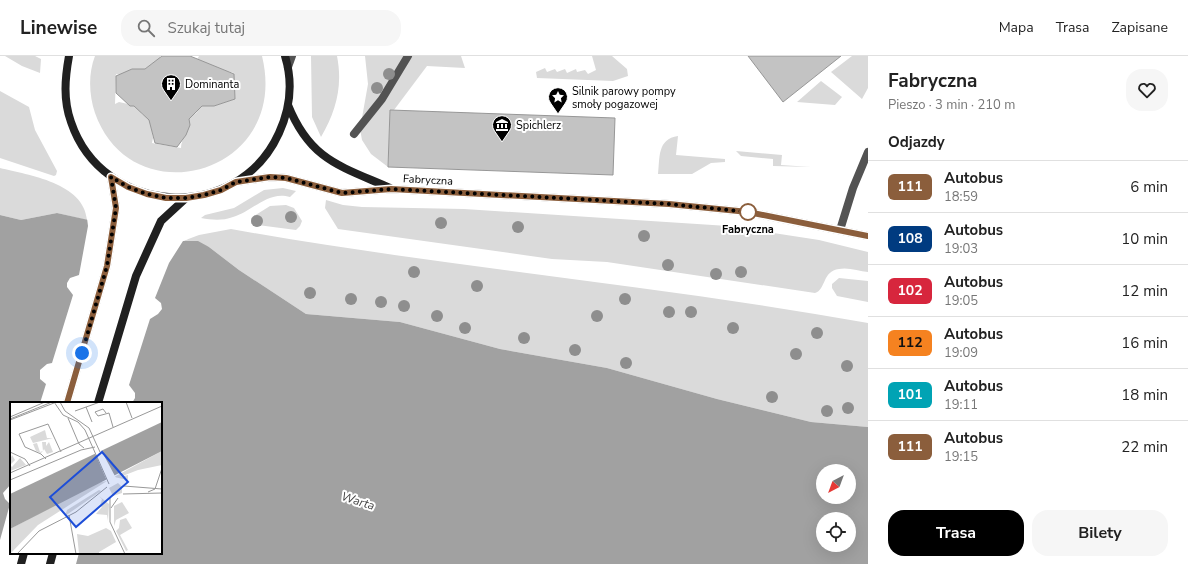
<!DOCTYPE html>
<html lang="pl">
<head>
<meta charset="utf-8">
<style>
	body { margin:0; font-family:"Nunito Sans",sans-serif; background:#f6f6f6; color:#222; height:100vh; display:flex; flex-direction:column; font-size:15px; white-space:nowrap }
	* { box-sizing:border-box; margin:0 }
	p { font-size:13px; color:#767676 }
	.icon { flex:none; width:22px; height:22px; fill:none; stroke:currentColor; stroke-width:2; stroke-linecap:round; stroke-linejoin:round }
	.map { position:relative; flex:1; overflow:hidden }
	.details { display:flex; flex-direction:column; background:#fff; width:320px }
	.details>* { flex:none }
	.badge { padding:0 8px; border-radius:6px; font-size:14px; line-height:26px }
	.needle { width:26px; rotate:221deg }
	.tools { position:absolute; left:816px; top:408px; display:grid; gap:8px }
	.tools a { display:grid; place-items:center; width:40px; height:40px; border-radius:50%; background:#fff; box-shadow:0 4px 16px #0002; font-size:20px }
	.you { position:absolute; width:20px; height:20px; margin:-10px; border:3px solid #fff; border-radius:50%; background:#1a73e8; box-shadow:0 0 0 6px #1a73e833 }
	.map>.badge { position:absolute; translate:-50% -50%; box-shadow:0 0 0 2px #fff }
	h2 { padding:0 20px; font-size:15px; line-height:36px }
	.round { display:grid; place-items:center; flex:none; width:42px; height:42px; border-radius:16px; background:#f6f6f6 }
	.headline { display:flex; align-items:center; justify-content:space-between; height:68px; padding:0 20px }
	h1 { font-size:19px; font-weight:700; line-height:30px }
	.cta { display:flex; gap:8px; margin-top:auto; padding:8px 20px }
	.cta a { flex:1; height:46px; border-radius:16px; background:#000; color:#fff; font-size:16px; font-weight:700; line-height:46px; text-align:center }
	.cta a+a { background:#f6f6f6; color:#222 }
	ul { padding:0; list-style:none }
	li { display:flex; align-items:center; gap:12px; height:52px; padding:0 20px; border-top:1px solid #e0e0e0 }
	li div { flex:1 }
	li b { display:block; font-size:15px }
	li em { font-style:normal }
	li .badge { min-width:44px; font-weight:700; text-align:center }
	header { display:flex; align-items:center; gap:24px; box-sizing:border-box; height:56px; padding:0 20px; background:#fff; border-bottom:1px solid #e0e0e0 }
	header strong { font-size:19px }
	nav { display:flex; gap:22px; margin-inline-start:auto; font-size:14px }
	.search { width:280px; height:36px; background:#f6f6f6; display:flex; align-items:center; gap:10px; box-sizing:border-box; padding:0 14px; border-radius:16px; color:#767676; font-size:15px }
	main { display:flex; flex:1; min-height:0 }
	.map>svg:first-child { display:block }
</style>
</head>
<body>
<header>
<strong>Linewise</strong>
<div class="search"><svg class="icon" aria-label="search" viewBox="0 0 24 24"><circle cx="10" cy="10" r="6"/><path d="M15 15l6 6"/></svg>Szukaj tutaj</div>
<nav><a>Mapa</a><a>Trasa</a><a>Zapisane</a></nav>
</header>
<main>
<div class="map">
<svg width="868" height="508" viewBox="0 0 868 508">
	<rect width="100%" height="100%" fill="#fff"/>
	<path fill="#dadada" d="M5,0H35L41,3L40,17L22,10Z
		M95,0H160L162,5H157L145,13H132L122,19L116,18L115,48L119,46L137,50L142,58L151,64L153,82L152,87L181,92C181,81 192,73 189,62L196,57L202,49L214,50L235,43L234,17L195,7L199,0H262C291,118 132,162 95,57C89,39 88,18 95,0Z
		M311,0H337C343,30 336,56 321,81L312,61Z
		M365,0H461L465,12L427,10L394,54H390L388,111L371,98L362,84L360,73L368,28Z
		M592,0H612L627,13L628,20L613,25L537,22L536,16L545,12L547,16L555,13L557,16L565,13L567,17L576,13L577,16L585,14L588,18L596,14Z
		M852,0H868V32L862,43L831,16Z
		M821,25L842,41L835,49L797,46Z
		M0,35L29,51L35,74L57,115L56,119L54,120L0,102Z
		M678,80L676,99L725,103V106L711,107L692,118H658C660,102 657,83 678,80Z
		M736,95L782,99L781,109L811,111L773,110V103L741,100Z
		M0,112C29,119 84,127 87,164L57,157L21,164L0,159Z
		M283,132L296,135L290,141C268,134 252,156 233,161C222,165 212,164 201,162L205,159L234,152L264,134Z
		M326,144L343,149L362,151L464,153L728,170L819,184L868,196V216C859,215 848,211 839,213C822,215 826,234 815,237L607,206L552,203L338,173L325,152Z
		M286,149L294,152L302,165L300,170L296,174L251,168V162L270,150Z
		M231,173C442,211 657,229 868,267V371L811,366L717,343L607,312L500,293L400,266L306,258L239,214L209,191L183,185L199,179Z
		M839,222L868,225V246L837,240L832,232V228Z"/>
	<path fill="#a1a1a1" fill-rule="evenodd" d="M57,157L183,185H198L209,191L239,214L306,258L400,266L500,293L607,312L717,343L811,366L868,371V508H0V159L21,164ZM11,347H161V497H11ZM823,415H849V441H823ZM823,463H849V489H823Z"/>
	<path fill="#fff" d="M87,162L188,183L183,185L169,207L155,242L161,247L162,253L158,258L150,263L129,329L135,337V342L132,347H40L46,328L40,323V314L47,308L52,307L73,239L67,231V227L70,222L79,219L88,170Z
		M11,428V497H79L76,508H0V484L10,448L5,443L3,437Z"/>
	<path fill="#c3c3c3" stroke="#979797" d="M162,0H190L234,18L235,43L214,50H202L189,63L190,69L186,79L177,91L155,87L149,64L134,50H130L116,37V20L132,13H145Z
		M748,0H841L783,46Z
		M390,54L615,62L613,119L388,111Z"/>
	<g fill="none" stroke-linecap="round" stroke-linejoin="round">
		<path stroke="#535353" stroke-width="8" d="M288,11L292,0
			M354,78L382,43L408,0
			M840,174L853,132L868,96"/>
		<path stroke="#202020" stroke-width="8" d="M69,0C65,22 63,44 71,66C103,161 238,168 279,77C290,53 293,26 285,0
			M288,49C310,104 340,110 390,132
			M236,126L270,121L286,122L342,137L391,133L669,148L748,156L868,180
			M67,347L107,210L116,152L111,121
			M98,347L136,220L161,165L186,142
			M21,508L24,497
			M50,508L53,497"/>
	</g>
	<g fill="#8e8e8e">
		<circle cx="389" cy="18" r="6"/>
		<circle cx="377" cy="32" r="6"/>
		<circle cx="291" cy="161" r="6"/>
		<circle cx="257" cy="165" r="6"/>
		<circle cx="441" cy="167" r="6"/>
		<circle cx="518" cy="171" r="6"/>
		<circle cx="644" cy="180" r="6"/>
		<circle cx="668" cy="209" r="6"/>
		<circle cx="414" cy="216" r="6"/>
		<circle cx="741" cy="216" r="6"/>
		<circle cx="716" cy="218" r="6"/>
		<circle cx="477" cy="230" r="6"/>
		<circle cx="310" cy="237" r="6"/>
		<circle cx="351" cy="243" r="6"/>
		<circle cx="625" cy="243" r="6"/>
		<circle cx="381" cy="246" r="6"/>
		<circle cx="404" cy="250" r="6"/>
		<circle cx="669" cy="256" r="6"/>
		<circle cx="691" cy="256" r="6"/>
		<circle cx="437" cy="260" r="6"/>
		<circle cx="597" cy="260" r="6"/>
		<circle cx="465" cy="272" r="6"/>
		<circle cx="733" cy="272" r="6"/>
		<circle cx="817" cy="277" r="6"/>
		<circle cx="524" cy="282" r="6"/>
		<circle cx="575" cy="294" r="6"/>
		<circle cx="796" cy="298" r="6"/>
		<circle cx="626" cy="307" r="6"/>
		<circle cx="847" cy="310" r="6"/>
		<circle cx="772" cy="341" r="6"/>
		<circle cx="848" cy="352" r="6"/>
		<circle cx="827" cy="355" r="6"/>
	</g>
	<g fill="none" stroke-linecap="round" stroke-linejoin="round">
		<g stroke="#fff" stroke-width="9">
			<path id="line" d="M67,347L107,210L116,152L111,121L128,131L147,138L166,142H186L204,139L221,134L236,126L270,121L286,122L342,137L391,133L669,148L748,156L868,180"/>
		</g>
		<use href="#line" stroke="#8b5e3c" stroke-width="6"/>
		<path stroke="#000" stroke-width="4" stroke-dasharray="0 7.2" d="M82,297L107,210L116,152L111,121L128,131L147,138L166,142H186L204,139L221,134L236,126L270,121L286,122L342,137L391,133L669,148L748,156"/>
	</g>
	<defs>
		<g id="building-pin" transform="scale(1)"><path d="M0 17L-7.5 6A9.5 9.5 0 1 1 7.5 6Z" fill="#000" stroke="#fff"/><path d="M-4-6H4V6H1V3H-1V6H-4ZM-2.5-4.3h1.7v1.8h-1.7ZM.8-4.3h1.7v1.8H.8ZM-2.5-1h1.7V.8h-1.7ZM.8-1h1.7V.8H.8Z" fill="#fff"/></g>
		<g id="sight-pin" transform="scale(1)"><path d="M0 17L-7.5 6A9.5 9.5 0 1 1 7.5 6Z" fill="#000" stroke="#fff"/><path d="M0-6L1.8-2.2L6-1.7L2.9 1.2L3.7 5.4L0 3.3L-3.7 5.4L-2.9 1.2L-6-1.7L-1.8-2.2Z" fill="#fff"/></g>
		<g id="museum-pin" transform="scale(1)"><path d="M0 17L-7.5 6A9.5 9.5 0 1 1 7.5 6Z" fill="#000" stroke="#fff"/><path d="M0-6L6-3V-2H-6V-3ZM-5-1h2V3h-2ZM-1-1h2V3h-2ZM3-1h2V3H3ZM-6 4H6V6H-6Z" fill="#fff"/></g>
	</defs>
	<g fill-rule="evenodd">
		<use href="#building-pin" x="171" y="28"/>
		<use href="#sight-pin" x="558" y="41"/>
		<use href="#museum-pin" x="502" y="69"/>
	</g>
	<circle fill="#fff" stroke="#8b5e3c" stroke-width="2" cx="748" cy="156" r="8"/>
	<g text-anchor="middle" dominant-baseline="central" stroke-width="4" stroke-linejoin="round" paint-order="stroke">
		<g font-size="11" fill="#000" stroke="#fff" text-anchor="start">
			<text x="185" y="28">Dominanta</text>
			<text x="572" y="35">Silnik parowy pompy<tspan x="572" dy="13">smoły pogazowej</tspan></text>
			<text x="516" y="69">Spichlerz</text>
		</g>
		<g font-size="11" fill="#000" stroke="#fff">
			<text transform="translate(428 124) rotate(3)">Fabryczna</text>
		</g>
		<g font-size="11" font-weight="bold" fill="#000" stroke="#fff">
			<text x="748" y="173">Fabryczna</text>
		</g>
		<g font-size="12" font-style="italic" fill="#424242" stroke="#fff">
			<text transform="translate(358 445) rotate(18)">Warta</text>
		</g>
	</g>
	<g transform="translate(10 346)">
		<rect width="152" height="152" fill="#fff"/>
		<path d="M34,24L37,36H43L23,41L20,35L35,28ZM32,40H36V44L39,40L43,50L37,52L34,47L33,49L31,51L26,49L23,42L27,41L30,50L33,49ZM152,49V63L128,68L110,75L118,73V78L104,75ZM2,53L5,58L0,63L2,65L10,56L16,63L0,69V58ZM97,79L28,123L0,152V127L86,81ZM108,81L112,85V91L103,94L99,86ZM89,88L91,89L55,114L57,108ZM89,94L99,102L98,119L97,113L86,112L92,105L90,104L92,97ZM112,100L119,111L106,118L104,124V104ZM116,116L122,126L110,133L118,148L116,149L106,129L109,126L110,118ZM96,126L101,129L106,140L89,150V152H69L67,132L78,134Z" fill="#dadada"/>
		<path d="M152,20V49L0,127V92Z" fill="#a1a1a1"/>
		<path d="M90,46L106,76L96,81L97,79L84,49Z" fill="#fff"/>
		<path fill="none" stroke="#999" stroke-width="1" d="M44,0L53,13L68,20L75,28L99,82M50,0L55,9L79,26L90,50M116,0L122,16M76,5L82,20M65,9L90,0M96,11L93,7L85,10L88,14L99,11L103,25M0,15L35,0M58,16L69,42L74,46M0,17L42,0M0,18L44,1M0,50L15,57L20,64M36,57L31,52L15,45L9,32L38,22L51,50M0,71L152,4M0,78L71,48L85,45M114,84L152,87M138,90L145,87L152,66M113,92L152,91M100,95V120L115,152M101,106L108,96M59,113L66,152M7,152L29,129L66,110L97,85"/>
		<path fill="#1d4ed8" fill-opacity="0.15" stroke="#1d4ed8" stroke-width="2" d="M92,50L118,80L66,125L40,95Z"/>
		<rect width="152" height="152" fill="none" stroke="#000" stroke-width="2"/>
	</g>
</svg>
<div class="tools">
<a><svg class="needle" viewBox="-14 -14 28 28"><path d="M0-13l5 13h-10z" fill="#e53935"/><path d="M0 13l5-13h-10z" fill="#767676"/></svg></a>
<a><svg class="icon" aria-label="locate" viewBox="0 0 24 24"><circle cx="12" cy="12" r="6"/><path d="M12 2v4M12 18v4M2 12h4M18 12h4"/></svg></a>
</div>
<div class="you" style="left:82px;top:297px"></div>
</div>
<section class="details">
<div class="headline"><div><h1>Fabryczna</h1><p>Pieszo · 3 min · 210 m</p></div><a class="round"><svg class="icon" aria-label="heart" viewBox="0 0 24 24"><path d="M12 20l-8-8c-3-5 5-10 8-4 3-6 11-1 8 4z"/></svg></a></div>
<h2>Odjazdy</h2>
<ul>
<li><span class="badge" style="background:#8b5e3c;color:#fff">111</span><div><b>Autobus</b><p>18:59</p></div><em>6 min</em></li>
<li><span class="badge" style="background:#003b80;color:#fff">108</span><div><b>Autobus</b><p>19:03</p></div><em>10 min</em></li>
<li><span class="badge" style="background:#d7263d;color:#fff">102</span><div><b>Autobus</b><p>19:05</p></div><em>12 min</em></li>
<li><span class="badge" style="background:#f58220;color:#111">112</span><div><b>Autobus</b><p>19:09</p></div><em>16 min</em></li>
<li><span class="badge" style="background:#00a3b4;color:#fff">101</span><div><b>Autobus</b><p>19:11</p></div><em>18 min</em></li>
<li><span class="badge" style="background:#8b5e3c;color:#fff">111</span><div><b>Autobus</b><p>19:15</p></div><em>22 min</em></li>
</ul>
<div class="cta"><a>Trasa</a><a>Bilety</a></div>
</section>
</main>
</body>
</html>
